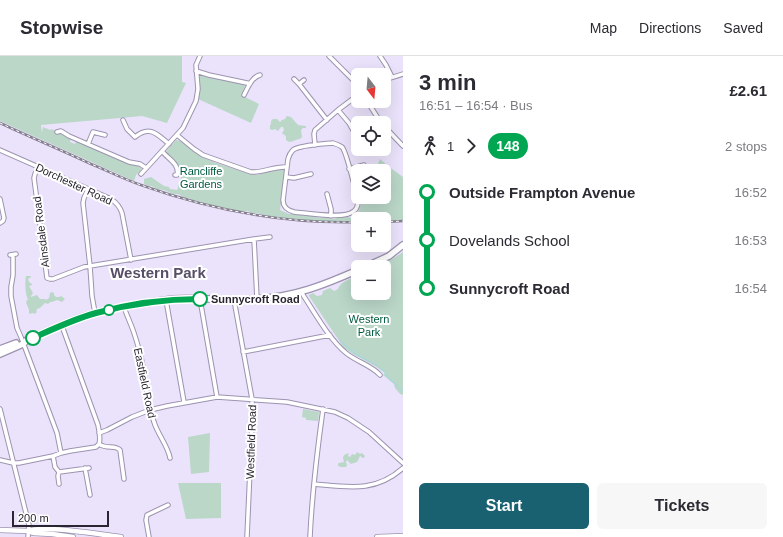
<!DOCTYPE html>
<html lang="en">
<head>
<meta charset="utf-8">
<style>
	body { margin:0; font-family:Arial,sans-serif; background:#f7f7f7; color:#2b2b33; height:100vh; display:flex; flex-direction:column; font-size:15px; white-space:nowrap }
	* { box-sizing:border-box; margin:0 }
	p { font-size:13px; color:#7c7c81 }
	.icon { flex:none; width:22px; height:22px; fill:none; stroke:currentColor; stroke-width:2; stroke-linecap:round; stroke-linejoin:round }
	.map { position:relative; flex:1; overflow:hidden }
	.panel { display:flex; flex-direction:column; background:#fff; width:380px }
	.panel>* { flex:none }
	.badge { padding:0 8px; border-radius:13px; font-size:14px; line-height:26px }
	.needle { width:26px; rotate:164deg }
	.controls { position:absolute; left:351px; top:12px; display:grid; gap:8px }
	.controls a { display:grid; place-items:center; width:40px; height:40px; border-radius:6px; background:#fff; box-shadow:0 4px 16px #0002; font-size:20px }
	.scale { position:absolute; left:12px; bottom:10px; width:97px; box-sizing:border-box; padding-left:4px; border:2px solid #2a2631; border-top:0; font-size:11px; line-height:14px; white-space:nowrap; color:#2a2631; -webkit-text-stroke:3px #fff; paint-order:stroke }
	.map>.badge { position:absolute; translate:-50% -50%; box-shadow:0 0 0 2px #fff }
	.legs { display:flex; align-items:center; gap:6px; height:44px; padding:0 16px; font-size:13px }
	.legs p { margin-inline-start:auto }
	.summary { display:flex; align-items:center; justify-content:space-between; height:68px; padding:0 16px }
	h1 { font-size:22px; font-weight:700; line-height:30px }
	.primary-button { display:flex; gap:8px; margin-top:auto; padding:8px 16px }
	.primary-button a { flex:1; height:46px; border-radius:6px; background:#196171; color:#fff; font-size:16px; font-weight:700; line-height:46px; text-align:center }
	.primary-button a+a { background:#f7f7f7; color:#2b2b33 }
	ul { padding:0 16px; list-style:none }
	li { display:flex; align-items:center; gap:14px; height:48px; font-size:15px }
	li i { display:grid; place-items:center; width:6px; height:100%; margin:0 5px; background:currentColor }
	li i::after { content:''; width:10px; height:10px; margin:-5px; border:3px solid; border-radius:50%; background:#fff }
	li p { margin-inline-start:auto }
	li:first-child i { background:linear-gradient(#0000 50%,currentColor 0) }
	li:last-child i { background:linear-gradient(currentColor 50%,#0000 0) }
	header { display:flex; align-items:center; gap:24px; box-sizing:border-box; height:56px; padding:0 20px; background:#fff; border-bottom:1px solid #e1e1e2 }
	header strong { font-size:19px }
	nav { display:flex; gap:22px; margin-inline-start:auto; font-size:14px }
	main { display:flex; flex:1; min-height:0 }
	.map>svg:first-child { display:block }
</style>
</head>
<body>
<header>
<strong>Stopwise</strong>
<nav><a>Map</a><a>Directions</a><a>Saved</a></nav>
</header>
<main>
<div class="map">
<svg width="403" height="481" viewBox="0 0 403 481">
	<rect width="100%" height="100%" fill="#ebe3fb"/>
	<path fill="#bad7c8" d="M0,0H182V26L186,27L167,67L142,60L41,69L42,77L43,71L50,74L51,73L56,75V76L61,77L71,83L70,86L75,88L76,85L128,107L139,109L138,110L141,112V114L136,119L134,125L0,65Z
		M201,18L208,21L246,28L241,39L259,48L251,67L198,43L200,30L199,20Z
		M287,60L291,61L298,69L306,70V72H303L301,74L302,81L300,83C296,83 293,86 289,86L286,84V80L283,78L282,77L284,74L283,71H281L278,75L275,73L272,74L270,73V69L271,68V65L273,63H277L280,66L282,64L285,63L286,61Z
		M176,84C183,84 190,93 197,97C211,107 233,112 250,118L257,119L275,114L282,113L284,114L285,117L280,154L289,158L312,160C315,161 322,163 325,161C328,162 332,163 335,163C337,162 338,160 341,160C345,160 349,162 353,162L357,159L364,141H384V115H375L380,103L388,110L403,121V164L384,165V163H358V166H348L336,165H320L272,161L256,157H251L248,155H237L193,144L189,142H185L178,138H173L164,134L157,133L152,130H149L144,128V123L151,121L164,130L169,131L170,133L177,134L178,132V129C187,119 174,104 166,97L167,94Z
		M403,196V339L400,338L395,332L394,328L383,319L385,317L375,310L353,298L344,292L309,240V239L313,237L317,240L322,239L323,235L330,232L334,235L338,233C341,225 350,223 358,220V237H384V211H378L397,200Z
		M26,220H31V221L28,223L29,226L32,228V229L29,230L33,237L31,240V241L37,239L40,243H45L46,244L49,242L50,237L52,236L54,237V239L56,241H59L61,240L65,243L62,246L57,244L52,246H50L48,248L45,247L40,252L37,253L36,257L35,258L33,257L29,258C29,257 29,255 29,254C28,249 24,247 28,243C25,239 25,224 26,220Z
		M303,353L319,356L318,365L306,364V362L302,361Z
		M210,377L209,416L191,418L188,381Z
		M357,396L360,398L362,397L365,400L364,402H363L360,400L357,406L351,408L347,404L346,406L347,409L346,411H341L338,410V408L339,407L344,406L343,402L344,399L349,397L348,400L350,401L352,398L355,399Z
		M178,427H221V462L186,463Z"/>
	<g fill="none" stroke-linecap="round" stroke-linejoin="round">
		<path stroke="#a2d8e6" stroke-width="1" d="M339,284L357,299L378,310
			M380,312L384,315L388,322L403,335"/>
		<g stroke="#9d93b0" stroke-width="5.5">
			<path id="minor" d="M329,0L353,24L358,31
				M380,0L386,9L392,21
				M196,15L209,19L247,27L250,28
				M294,23L299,28
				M304,24L299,28L327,64
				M384,24L403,18
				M244,39C248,31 252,21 260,19
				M367,45L381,67
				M338,54L349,67L354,76
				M123,64L127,73L135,81C150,69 157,78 169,88
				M384,70L403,90
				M57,76L61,75L69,80L129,106L140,108L146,112
				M177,79L194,93L203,99L251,116C263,117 274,110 287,111
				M333,87C336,88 339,89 342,91C347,96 355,134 358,144C358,148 358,152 354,155C345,164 307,157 294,156C287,154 283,151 283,144L288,103C289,99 290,97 293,94C300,89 324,88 333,87Z
				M88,88L93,76L105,79
				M315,89L314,78L315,74L338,54L358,39
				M0,94L111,143C117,147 120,151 122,157L131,204
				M162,95C168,103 180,108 177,119H175
				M38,111L35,118L34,122L47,222L50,223H53L84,211L90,210L254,183L257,243
				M349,113L364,109
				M141,118L183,72L196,45L198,33L196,9L200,0
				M286,121L294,122L311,118
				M88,133L84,142L83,147L90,210L92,240L95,257
				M327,138L331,153V160
				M0,143L4,162L3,165L0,167
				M254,183L270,181
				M10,199L16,198
				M13,199V219L11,231V240L17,272L21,281L57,377L61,397
				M302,236L303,239C315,257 329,283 346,297C357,306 371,309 380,319
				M200,243L217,341
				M166,244L184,346
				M234,244L252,343V369L247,481
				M124,251C127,260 131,268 134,277C137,286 140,296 142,306C146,326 147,347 154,366C158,379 168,390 170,402
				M62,270L98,369C99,375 101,382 99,388
				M243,296L330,279
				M0,353L29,469L28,481
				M99,377L107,374L132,361L150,354L167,350L217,341L287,346L335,356L348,362L369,376L403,407
				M53,400L55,411L59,416L89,412
				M0,404L13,407H19L53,400L61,397L70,395L96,391L99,388C108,394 114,388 120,394L124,423
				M85,412L90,439
				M59,416L58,420L59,428
				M314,428C348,431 375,437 403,412
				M149,481L146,464L147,459L168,449
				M310,481C312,438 317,396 323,353"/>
		</g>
		<g stroke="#9d93b0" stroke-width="6">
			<path id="tertiary" d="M0,474L28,475C35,472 42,473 50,473C74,474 97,478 121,481
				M28,475L33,477L52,478L73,481
				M377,481L403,480"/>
		</g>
		<g stroke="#9d93b0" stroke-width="8">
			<path id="primary" d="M365,211L389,200L403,189
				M0,293L16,287
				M0,298L23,288L27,284C49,275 72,263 95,257C120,251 148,246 173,243C201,241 228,245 256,243C294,241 324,229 358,214"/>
		</g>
		<use href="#minor" stroke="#fff" stroke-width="3.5"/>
		<use href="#tertiary" stroke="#fff" stroke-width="4.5"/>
		<use href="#primary" stroke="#fff" stroke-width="5.5"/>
		<g stroke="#868091" stroke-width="2.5">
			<path id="rail" d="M0,67C30,81 61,94 91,108C108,115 124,123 141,129C211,154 284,168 358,166
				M384,166L403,165"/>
		</g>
		<use href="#rail" stroke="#fff" stroke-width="1" stroke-dasharray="3" stroke-linecap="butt"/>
	</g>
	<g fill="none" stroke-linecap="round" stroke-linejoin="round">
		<g stroke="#fff" stroke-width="9">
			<path id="line-1" d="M33,282C53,273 74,263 96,257C129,248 165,243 200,243"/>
		</g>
		<use href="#line-1" stroke="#00a651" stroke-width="6"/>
	</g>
	<g fill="#fff" stroke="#00a651" stroke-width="2">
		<circle cx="200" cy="243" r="7"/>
		<circle cx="109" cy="254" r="5"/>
		<circle cx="33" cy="282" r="7"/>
	</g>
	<g text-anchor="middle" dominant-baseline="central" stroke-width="4" stroke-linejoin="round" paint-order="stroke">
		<g font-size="11" fill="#005b3f" stroke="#fff">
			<text x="201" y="115">Rancliffe<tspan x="201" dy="13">Gardens</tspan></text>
			<text x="369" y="263">Western<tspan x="369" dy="13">Park</tspan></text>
		</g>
		<g font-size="11" fill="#2a2631" stroke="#fff">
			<text transform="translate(74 128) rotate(25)">Dorchester Road</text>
			<text transform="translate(41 176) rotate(-97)">Ainsdale Road</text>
			<text transform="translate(145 327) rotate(78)">Eastfield Road</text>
			<text transform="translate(251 386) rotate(-88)">Westfield Road</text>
		</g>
		<g font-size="11" font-weight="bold" fill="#2a2631" stroke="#fff" text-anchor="start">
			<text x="211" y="243">Sunnycroft Road</text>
		</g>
		<g font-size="15" font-weight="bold" fill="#574e67" stroke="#fff">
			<text x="158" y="216">Western Park</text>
		</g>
	</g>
</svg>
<div class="controls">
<a><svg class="needle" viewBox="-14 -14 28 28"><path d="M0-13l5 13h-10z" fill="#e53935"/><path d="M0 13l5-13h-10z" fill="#7c7c81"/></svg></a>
<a><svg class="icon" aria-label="locate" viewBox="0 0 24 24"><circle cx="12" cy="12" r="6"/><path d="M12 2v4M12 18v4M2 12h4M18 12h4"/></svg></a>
<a><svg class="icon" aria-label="layers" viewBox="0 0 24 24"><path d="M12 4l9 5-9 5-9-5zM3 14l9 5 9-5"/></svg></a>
<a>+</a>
<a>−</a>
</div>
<div class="scale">200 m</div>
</div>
<section class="panel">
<div class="summary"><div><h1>3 min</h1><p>16:51 – 16:54 · Bus</p></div><b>£2.61</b></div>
<div class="legs"><svg class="icon" aria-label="walk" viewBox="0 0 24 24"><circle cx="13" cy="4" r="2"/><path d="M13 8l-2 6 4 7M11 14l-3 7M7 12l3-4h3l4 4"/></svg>1<svg class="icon" aria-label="forward" viewBox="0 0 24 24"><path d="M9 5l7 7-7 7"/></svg><b class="badge" style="background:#00a651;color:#fff">148</b><p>2 stops</p></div>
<ul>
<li><i style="color:#00a651"></i><b>Outside Frampton Avenue</b><p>16:52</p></li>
<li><i style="color:#00a651"></i><span>Dovelands School</span><p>16:53</p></li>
<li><i style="color:#00a651"></i><b>Sunnycroft Road</b><p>16:54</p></li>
</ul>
<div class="primary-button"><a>Start</a><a>Tickets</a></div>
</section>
</main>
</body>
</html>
